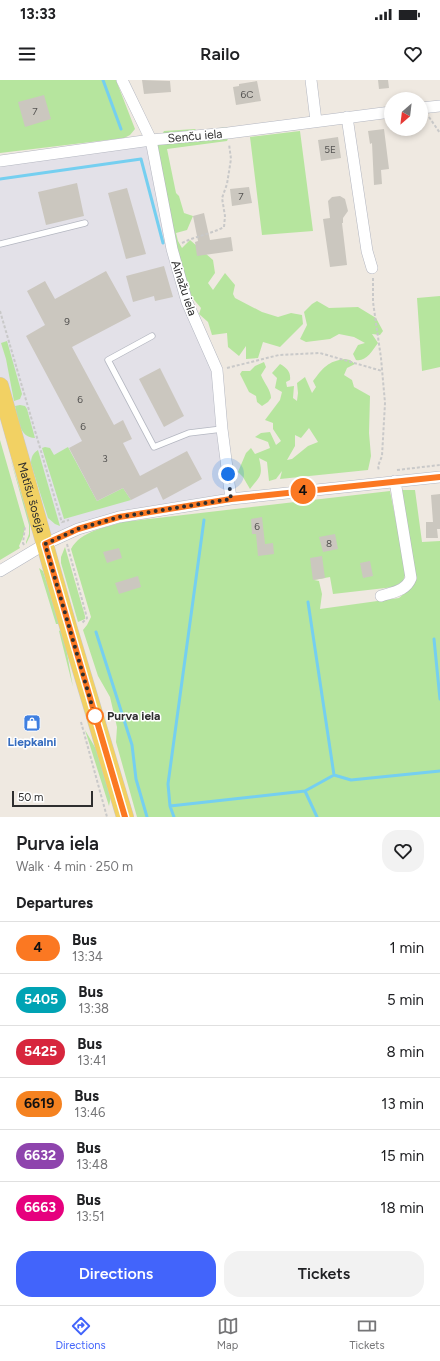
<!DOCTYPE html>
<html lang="en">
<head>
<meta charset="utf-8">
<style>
	body { margin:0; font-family:Figtree,sans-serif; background:#f2f2f2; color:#202124; height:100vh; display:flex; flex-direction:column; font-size:15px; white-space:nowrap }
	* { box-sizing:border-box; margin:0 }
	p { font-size:13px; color:#757577 }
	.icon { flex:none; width:22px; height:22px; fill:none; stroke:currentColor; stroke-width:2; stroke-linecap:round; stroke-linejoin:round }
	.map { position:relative; height:737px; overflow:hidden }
	.panel { display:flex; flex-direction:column; background:#fff; flex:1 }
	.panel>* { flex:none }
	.badge { padding:0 8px; border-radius:13px; font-size:14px; line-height:26px }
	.needle { width:26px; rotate:208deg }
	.controls { position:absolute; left:384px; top:12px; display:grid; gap:8px }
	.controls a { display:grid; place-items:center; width:44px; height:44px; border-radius:50%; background:#fff; box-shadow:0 2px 6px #0003; font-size:20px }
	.scale { position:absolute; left:12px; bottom:10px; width:81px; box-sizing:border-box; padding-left:4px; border:2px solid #2e2e2e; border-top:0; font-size:11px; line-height:14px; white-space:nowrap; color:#2e2e2e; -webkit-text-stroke:3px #fff; paint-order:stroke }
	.you { position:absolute; width:20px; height:20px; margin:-10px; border:3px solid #fff; border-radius:50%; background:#1a73e8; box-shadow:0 0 0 6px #1a73e833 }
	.map>.badge { position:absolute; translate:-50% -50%; box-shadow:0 0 0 2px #fff }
	h2 { padding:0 16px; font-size:15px; line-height:36px }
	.round { display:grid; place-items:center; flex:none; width:42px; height:42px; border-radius:16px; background:#f2f2f2 }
	.head { display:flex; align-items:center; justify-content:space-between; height:68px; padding:0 16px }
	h1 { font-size:19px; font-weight:600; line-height:30px }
	.button { display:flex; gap:8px; margin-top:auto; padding:8px 16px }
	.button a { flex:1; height:46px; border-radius:16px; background:#4264fb; color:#fff; font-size:16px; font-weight:600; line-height:46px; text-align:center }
	.button a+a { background:#f2f2f2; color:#202124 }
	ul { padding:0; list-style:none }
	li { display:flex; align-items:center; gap:12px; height:52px; padding:0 16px; border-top:1px solid #e0e0e0 }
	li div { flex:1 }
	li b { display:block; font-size:15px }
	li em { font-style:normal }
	li .badge { min-width:44px; font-weight:700; text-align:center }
	.status { display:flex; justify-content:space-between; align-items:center; height:28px; padding:0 20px; background:#fff; direction:ltr }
	.status svg { height:11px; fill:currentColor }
	header { display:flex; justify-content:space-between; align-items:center; height:52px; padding:0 16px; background:#fff; font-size:18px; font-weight:600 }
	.dock { display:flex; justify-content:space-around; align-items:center; height:56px; border-top:1px solid #e0e0e0; background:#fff; font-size:11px; color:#757577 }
	.dock a { display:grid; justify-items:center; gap:2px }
	.dock .on { color:#4264fb }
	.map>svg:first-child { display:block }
</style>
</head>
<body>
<div class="status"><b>13:33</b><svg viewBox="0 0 49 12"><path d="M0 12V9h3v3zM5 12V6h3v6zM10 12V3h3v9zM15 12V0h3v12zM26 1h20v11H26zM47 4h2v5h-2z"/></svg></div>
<header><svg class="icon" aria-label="menu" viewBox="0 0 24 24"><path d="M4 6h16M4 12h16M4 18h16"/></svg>Railo<svg class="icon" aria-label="heart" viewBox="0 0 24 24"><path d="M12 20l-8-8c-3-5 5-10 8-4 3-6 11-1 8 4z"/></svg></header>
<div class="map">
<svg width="440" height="737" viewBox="0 0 440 737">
	<rect width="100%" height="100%" fill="#efe9e1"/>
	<path fill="#e3e1e8" d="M151,60L172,169L217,290L231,419L119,437L45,464L0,306V79Z"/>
	<path fill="#b6e59e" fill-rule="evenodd" d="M0,0H116L135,49L130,55L124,58L0,73Z
		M233,47L227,61L167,69L176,113L179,116L184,133L193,136L187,150L176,153L178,161L182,168L190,160L213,180L215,193L208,203L213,210L225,193L235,205L233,214L235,218L262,232L278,237L291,233L302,235L303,244L280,267L263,262L258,278L246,279V266L239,276L228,267L227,253L212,255L208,242L199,234L201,228L190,215L152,74L164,51L195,49L206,60L219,48Z
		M300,51L313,151L262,155L250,57Z
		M440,216V287L422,291L417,218Z
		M317,221L329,228L358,227L376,238L383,251L380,255L372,254L378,263C372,271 366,282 356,280L353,274L358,265L365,263L354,257L339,254L330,259L306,262L300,259L307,245L304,232L312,224Z
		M7,261L22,314L20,319L14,321L6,279L1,263Z
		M345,279L350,280L355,284L347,288L344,295L352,300L354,307L370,316L369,353L371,376L368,390L280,399L282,391L276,399L269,401L267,382L259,378C263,396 261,395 250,409L243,397L238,392L246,373L251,368L255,374L270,368L268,362L255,357L261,353L270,352L276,365L281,361L273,349V343L265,340L280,320L282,312L275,308L277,298L272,293L280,284C287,288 291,292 290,300L286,302L287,307L294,306L293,318L297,321L298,313L297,303L305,297L312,313L316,307L313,301C323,288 328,281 345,279ZM309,348L318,362L308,366L292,379L287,380L295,366V355L301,358Z
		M264,282L266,287L261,295C264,303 271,310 271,318L268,322L262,326L257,322L256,316L249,312L240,294L242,291H250L255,286Z
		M20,325L25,326L27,329L35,358C19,358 18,338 15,326Z
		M0,360L25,447L23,457L19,466L20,468L0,480Z
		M45,367L50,368L54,375L68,367L97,421L123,408L131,420L64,439L42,368Z
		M38,370L60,446L55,444L48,438L31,384C31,377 33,373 38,370Z
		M10,377L30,442V456L26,464V462L29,454V445Z
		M400,410H415L422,462L440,461V737H137L116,662L117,647L110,617L98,596L83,550L87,545L91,537L71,469C81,451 104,448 123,442L390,411L406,492L403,501L394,507L333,514L330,497L314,500L319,501L322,514L320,529L399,518L407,511L413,500L414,487Z
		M65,467L85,536V539L78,542L61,483V477Z
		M39,488L43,491L60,544H56Z
		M62,549L65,562L73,607L59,551Z
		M85,650L96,669L111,716L109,726Z"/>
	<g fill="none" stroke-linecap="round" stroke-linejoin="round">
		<path stroke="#75cff0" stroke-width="3" d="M103,0L121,49
			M0,99L141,79L163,163
			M308,522L334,695
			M96,552L132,665L136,699L147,737
			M434,559L440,619
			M305,711L317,737
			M170,726L305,711L334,695L351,700L440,691
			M174,737L170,726L168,704L204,440"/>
	</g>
	<path fill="#cbc7bf" d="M142,0L170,1L171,12L144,14Z
		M378,0H388L389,8L379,9Z
		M257,1L261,21L236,25L233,7L239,6V4Z
		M44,15L51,39L25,47L18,22Z
		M384,49L389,89L381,90L382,104L374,105L372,63L370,64L368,51Z
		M338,57L341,78L321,81L318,60Z
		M77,103L84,136L46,145L38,112Z
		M249,107L252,123L232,126L230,109Z
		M127,108L146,174L126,179L108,113Z
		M340,116L345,119L348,131L343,138V143H342L347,185L330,187L323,139L330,138L328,121L332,117Z
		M204,133L210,160L231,157L233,171L197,176L195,162L198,161L193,136Z
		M164,186L173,217L155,221L154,216L133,222L126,196Z
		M106,191L131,236L72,267L114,345L123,340L132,359L123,363L140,396L187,371L202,399L163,420L157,407L131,420L123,408L97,421L69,368L82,361L26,256L45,245L27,211L45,201L55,219Z
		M160,288L184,336L164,347L139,299Z
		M440,414V449H437L438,458H426V442H433L431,415Z
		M262,437L265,464L273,463L274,474L258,476L256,454H252L251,439Z
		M335,454L338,469L323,472L319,457Z
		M119,468L122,478L107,483L103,472Z
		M322,476L325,498L313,500L310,478Z
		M370,481L373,496L363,498L360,483Z
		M138,496L141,507L119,514L115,503Z"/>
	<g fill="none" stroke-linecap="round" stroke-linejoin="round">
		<g stroke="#b4b7c1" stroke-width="7">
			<path id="lane" d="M0,164L85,143
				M152,256L108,280L154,367L189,353L222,349"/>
		</g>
		<g stroke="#b4b7c1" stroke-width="12">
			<path id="street" d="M122,0L151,60L172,169L187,222L217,290L222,349L231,419
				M311,0L316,41
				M421,28L440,26
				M347,37L367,171L372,188
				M0,81L151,60L228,53L391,32
				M0,491L45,464L78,449L119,437L231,419L440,397
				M381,516C393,512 406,511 411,498L395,401"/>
		</g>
		<g stroke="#c9c9c9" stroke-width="18">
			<g id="primary">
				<path id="s1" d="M0,306L68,546L125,737"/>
			</g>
		</g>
		<path stroke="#c9c9c9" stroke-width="2" stroke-dasharray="3 2" stroke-linecap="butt" d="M429,37L440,53
			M182,163C196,156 211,154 224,147L225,136L222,118L227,104L231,79L229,64
			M373,198V222L381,278L385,323L382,376L378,386L379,391
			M0,231L62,443
			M227,288L279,275L320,273L382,291
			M397,390L440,385
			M62,442L69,440
			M67,464L87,538L82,543
			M24,465L23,463L25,446
			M81,642L107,737"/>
		<use href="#lane" stroke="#fff" stroke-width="5.5"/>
		<use href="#street" stroke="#fff" stroke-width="11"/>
		<use href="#primary" stroke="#f2d163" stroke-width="17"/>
	</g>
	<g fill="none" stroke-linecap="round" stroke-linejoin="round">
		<g stroke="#fff" stroke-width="9">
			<path id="line" d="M125,737L45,464L78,449L119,437L231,419L440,397"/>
		</g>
		<use href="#line" stroke="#fb7822" stroke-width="6"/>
		<path stroke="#2e2e2e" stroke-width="4" stroke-dasharray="0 7.2" d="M95,636L45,464L78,449L119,437L231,419L228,394"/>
	</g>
	<defs>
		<g id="shop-square" transform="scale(0.9)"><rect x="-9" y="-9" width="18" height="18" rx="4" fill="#3f7fe0" stroke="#fff"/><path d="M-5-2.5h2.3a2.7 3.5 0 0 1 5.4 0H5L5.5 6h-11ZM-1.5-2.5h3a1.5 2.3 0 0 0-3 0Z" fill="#fff"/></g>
	</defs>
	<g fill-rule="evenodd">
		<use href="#shop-square" x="32" y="643"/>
	</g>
	<circle fill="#fff" stroke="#fb7822" stroke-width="2" cx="95" cy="636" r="8"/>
	<g text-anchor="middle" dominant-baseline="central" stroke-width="3" stroke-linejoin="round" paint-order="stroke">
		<g font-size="10" fill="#555452">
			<text x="247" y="14">6C</text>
			<text x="35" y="31">7</text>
			<text x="330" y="69">5E</text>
			<text x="241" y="116">7</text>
			<text x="67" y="241">9</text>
			<text x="80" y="319">6</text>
			<text x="83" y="346">6</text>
			<text x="105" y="378">3</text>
			<text x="257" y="446">6</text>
			<text x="329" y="463">8</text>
		</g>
		<g font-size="12" fill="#2e2e2e" stroke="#fff">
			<text transform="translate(195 56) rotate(-5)">Senču iela</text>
			<text transform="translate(184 208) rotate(72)">Ainažu iela</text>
			<text stroke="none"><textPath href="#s1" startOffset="116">Matīšu šoseja</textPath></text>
		</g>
		<g font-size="12" font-weight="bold" fill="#2e2e2e" stroke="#fff" text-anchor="start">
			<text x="107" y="636">Purva iela</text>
		</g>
		<g font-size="12" font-weight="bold" fill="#366cbe" stroke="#fff">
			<text x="32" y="662">Liepkalni</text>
		</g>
	</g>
</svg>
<div class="controls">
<a><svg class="needle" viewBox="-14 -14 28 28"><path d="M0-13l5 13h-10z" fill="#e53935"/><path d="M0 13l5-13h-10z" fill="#757577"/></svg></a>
</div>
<div class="scale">50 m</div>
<div class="you" style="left:228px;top:394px"></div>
<b class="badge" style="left:303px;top:411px;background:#fb7822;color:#111">4</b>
</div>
<section class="panel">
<div class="head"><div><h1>Purva iela</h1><p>Walk · 4 min · 250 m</p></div><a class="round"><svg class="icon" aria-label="heart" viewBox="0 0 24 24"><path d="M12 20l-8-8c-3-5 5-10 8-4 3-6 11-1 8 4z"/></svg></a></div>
<h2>Departures</h2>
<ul>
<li><span class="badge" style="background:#fb7822;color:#111">4</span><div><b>Bus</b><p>13:34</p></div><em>1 min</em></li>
<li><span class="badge" style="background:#00a3b4;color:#fff">5405</span><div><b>Bus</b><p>13:38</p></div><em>5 min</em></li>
<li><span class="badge" style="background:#d7263d;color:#fff">5425</span><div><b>Bus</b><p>13:41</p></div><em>8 min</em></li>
<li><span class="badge" style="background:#f58220;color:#111">6619</span><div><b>Bus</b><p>13:46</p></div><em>13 min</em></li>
<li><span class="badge" style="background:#8e44ad;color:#fff">6632</span><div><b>Bus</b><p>13:48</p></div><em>15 min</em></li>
<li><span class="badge" style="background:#e6007e;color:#fff">6663</span><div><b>Bus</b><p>13:51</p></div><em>18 min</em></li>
</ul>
<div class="button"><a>Directions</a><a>Tickets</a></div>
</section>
<nav class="dock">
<a class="on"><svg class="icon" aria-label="directions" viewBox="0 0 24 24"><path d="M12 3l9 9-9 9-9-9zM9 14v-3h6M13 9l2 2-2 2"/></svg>Directions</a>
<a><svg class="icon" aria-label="map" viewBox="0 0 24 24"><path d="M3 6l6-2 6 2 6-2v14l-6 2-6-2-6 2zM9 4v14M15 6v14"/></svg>Map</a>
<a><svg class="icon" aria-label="tickets" viewBox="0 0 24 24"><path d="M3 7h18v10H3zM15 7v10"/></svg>Tickets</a>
</nav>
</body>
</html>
